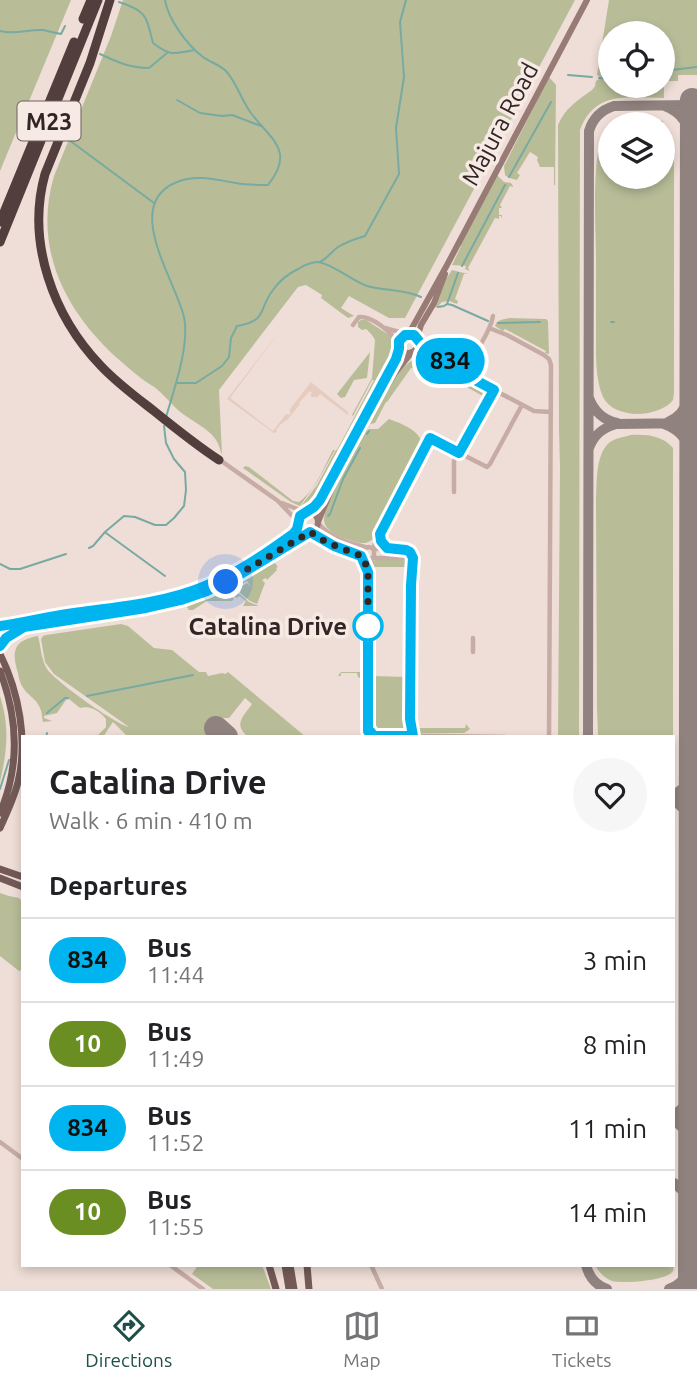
<!DOCTYPE html>
<html lang="en">
<head>
<meta charset="utf-8">
<style>
	body { margin:0; font-family:Ubuntu,sans-serif; background:#f6f6f6; color:#202124; height:100vh; display:flex; flex-direction:column; font-size:26px; white-space:nowrap }
	* { box-sizing:border-box; margin:0 }
	p { font-size:23px; color:#757577 }
	.icon { flex:none; width:38px; height:38px; fill:none; stroke:currentColor; stroke-width:2; stroke-linecap:round; stroke-linejoin:round }
	.map { position:relative; flex:1; overflow:hidden }
	.sheet { position:absolute; left:21px; top:735px; width:654px; height:532px; display:flex; flex-direction:column; background:#fff; border-radius:0px; box-shadow:0 4px 10px #0003 }
	.sheet>* { flex:none }
	.badge { padding:0 14px; border-radius:23px; font-size:24px; line-height:46px }
	.controls { position:absolute; left:598px; top:21px; display:grid; gap:14px }
	.controls a { display:grid; place-items:center; width:77px; height:77px; border-radius:50%; background:#fff; box-shadow:0 4px 10px #0003; font-size:35px }
	.you { position:absolute; width:35px; height:35px; margin:-18px; border:5px solid #fff; border-radius:50%; background:#1a73e8; box-shadow:0 0 0 10px #1a73e833 }
	.map>.badge { position:absolute; translate:-50% -50%; box-shadow:0 0 0 4px #fff }
	h2 { padding:0 28px; font-size:26px; line-height:63px }
	.round { display:grid; place-items:center; flex:none; width:74px; height:74px; border-radius:37px; background:#f6f6f6 }
	.summary { display:flex; align-items:center; justify-content:space-between; height:119px; padding:0 28px }
	h1 { font-size:33px; font-weight:600; line-height:52px }
	ul { padding:0; list-style:none }
	li { display:flex; align-items:center; gap:21px; height:84px; padding:0 28px; border-top:2px solid #e0e0e0 }
	li div { flex:1 }
	li b { display:block; font-size:26px }
	li em { font-style:normal }
	li .badge { min-width:77px; font-weight:700; text-align:center }
	.tabs { display:flex; justify-content:space-around; align-items:center; height:98px; border-top:2px solid #e0e0e0; background:#fff; font-size:19px; color:#757577 }
	.tabs a { display:grid; justify-items:center; gap:4px }
	.tabs .active { color:#1e5049 }
	.map>svg:first-child { display:block }
</style>
</head>
<body>
<div class="map">
<svg width="697" height="1289" viewBox="0 0 697 1289">
	<rect width="100%" height="100%" fill="#efded7"/>
	<path fill="#b8bd98" fill-rule="evenodd" d="M0,0H71L0,171Z
		M123,0H575L405,318H389L349,296L341,308L354,316L348,318L321,298L322,295L306,285L298,287L219,390L222,455C220,450 219,444 216,440C210,429 188,419 178,410C171,404 166,397 159,391C154,386 147,383 142,379C133,372 125,365 117,358C64,310 33,247 54,176L111,36Z
		M609,0H697V75H678V81H664V98C629,98 595,90 580,130L579,737H558L560,469L559,428L558,125C565,108 578,100 592,90L595,86L596,81L601,78L597,75ZM611,33H663V86H611Z
		M549,77L556,85L555,185H554V167H540L537,160L538,157L530,152L517,173L520,175L517,180L509,178L505,175L504,166Z
		M641,116L663,121L664,129L674,145V393L673,400C659,418 614,420 603,397C595,379 596,354 596,334C596,309 596,284 596,259C596,229 591,156 604,132C610,118 628,116 641,116ZM611,124H663V177H611Z
		M497,175L504,182L511,183L513,186V187L510,186L500,205L502,208H499V215H502V219L501,216H499V219L495,218L468,268L470,271L465,269L466,266L452,265L461,246L459,245Z
		M452,270L468,274H464L455,299L458,301L457,304L449,301L442,302L436,308L435,307L446,279Z
		M509,318L546,319L548,321L549,354L545,353L546,351L505,329L503,331L495,326C497,319 503,320 509,318Z
		M361,320H366L392,337L391,339L395,348L394,353L351,435L342,443L344,445L339,458L316,500L317,501L308,506H301L317,485L336,450H337L374,380H372L353,416L352,415L372,378L375,340C371,333 371,334 366,329L362,330L358,327V322Z
		M370,352L367,378L354,380L345,397L341,398L337,394Z
		M416,359L421,361L423,359L433,364L432,367L435,368L437,366C444,371 453,379 462,382C473,385 476,377 487,391L485,400L482,399L483,396L448,377L446,378L419,365L416,369L411,368L387,402H386L375,423L370,424C380,406 396,365 416,359Z
		M389,419C402,424 423,431 422,447L372,540C363,546 356,542 346,539C337,536 324,530 324,519C325,501 357,449 366,431L369,429H378Z
		M631,435C647,434 663,436 673,448V737H598L597,707L596,501C597,483 595,454 610,442C616,438 624,437 631,435Z
		M333,450H335L317,482L300,506L291,502L243,468L245,466L249,467L293,501L299,502C315,491 324,467 333,450Z
		M377,559H402L407,563L408,605L405,610L404,593H406V588L404,587L406,569L404,567H375L374,585L373,586L374,608H371V567L372,562Z
		M266,561L268,566L275,563L278,567L276,568L277,570L267,580L266,578L262,580L265,583L257,604L250,601L240,593L242,586L247,583L251,587L247,581L240,585L238,593L249,602L259,606H243L246,601L239,596L237,598L232,594L231,596L234,599L232,601H207L193,610H189L187,607L208,598L187,606L184,602L223,587Z
		M121,624L128,626L154,648L172,650L199,672H206L208,676L222,673L225,674L228,672L306,737H248C233,724 243,717 252,704L245,698L229,718H223L208,737H128L113,722L103,737H96L106,727V719C100,711 90,705 80,708L69,699L66,700L57,713L44,716V718L52,721L43,722C42,717 42,711 39,706C36,699 28,695 24,689C20,684 19,678 18,673C11,651 14,640 38,636C41,647 41,659 47,669C56,682 114,723 129,727L54,674L45,662L41,639L43,636L46,635Z
		M341,672H363L366,674V721L361,737L360,678L358,677L357,673H341V676H338Z
		M370,676L409,677L408,709L405,732L377,733L372,730Z
		M0,696C10,727 7,751 0,782Z
		M419,724V728H465L466,724L470,729L464,733H418L415,731V728Z
		M0,893L9,896L19,898L23,903V969L19,971L0,956Z
		M198,1265H262L271,1289H213L192,1274Z
		M595,1265H674C673,1267 674,1269 673,1271C667,1281 622,1284 612,1281C604,1278 599,1272 595,1265Z"/>
	<path fill="#e6ccbf" d="M283,327L230,398L273,431L286,414L289,415L291,412L289,411L293,405L311,382L348,412V415L320,394L318,397H312L310,395L312,393L310,391L299,403L300,404L288,419L281,424L276,430L277,432L274,433L227,399Z"/>
	<g fill="none" stroke-linecap="round" stroke-linejoin="round">
		<path stroke="#78aaa1" stroke-width="2" d="M165,0C168,19 187,45 203,57C210,62 220,65 226,71C237,83 241,100 251,113C270,139 296,150 268,185C257,185 246,185 236,183C217,180 196,174 177,182C121,204 176,281 184,317C190,344 174,390 166,417
			M119,2C147,11 146,16 153,43C170,56 173,54 194,50
			M0,31C15,35 28,29 43,30C49,31 54,33 61,34L65,26
			M100,54C117,62 130,68 149,68L167,53
			M663,71L697,67
			M568,75L592,77
			M599,78L611,79
			M177,100L200,113L222,116L232,115L261,126
			M65,137L154,203
			M509,177L551,102
			M320,262C328,258 331,252 338,247C346,242 355,239 365,236L399,174L396,128L404,77L400,22L406,0
			M462,266L505,185
			M447,304L458,273
			M438,307L444,306L447,304L452,305L488,321
			M611,322H614
			M498,323L540,322
			M177,383H196L222,366L229,357L231,338L237,326C268,321 258,309 273,290C279,281 288,274 298,269C303,266 311,262 318,262C333,264 352,281 367,286C385,291 404,289 421,297
			M367,434L369,431
			M328,516L330,514L343,479L360,448
			M106,533L165,576
			M89,548L93,546L105,532L124,516L135,517L155,525H166L174,518L184,506L186,490L185,472L174,459L166,443L164,426
			M0,564L10,569H20L66,554
			M87,696L193,675
			M47,713L65,698H68
			M46,737L47,733
			M0,789L9,760"/>
		<path stroke="#90827e" stroke-width="10" d="M665,106C683,113 689,125 691,144
			M691,132L692,124L697,115
			M589,398C594,411 603,420 617,423
			M668,422C693,411 691,386 691,362
			M664,424C681,430 691,443 691,462
			M589,448C594,435 602,428 616,424L697,423
			M218,737L221,733
			M588,737L589,131C593,118 601,110 614,106L691,105
			M690,786L692,795L697,804
			M674,794C685,789 689,782 690,770
			M674,800L686,811L690,828
			M680,802L697,809
			M690,850L693,838L697,830
			M674,1115L686,1105L691,1093
			M674,1120L685,1130L690,1145
			M674,1183L697,1203
			M586,1265C589,1277 595,1285 607,1289
			M669,1289C682,1284 688,1276 690,1262"/>
		<path stroke="#90827e" stroke-width="24" d="M216,728L226,737
			M690,1289L692,100"/>
		<path stroke="#c6aca4" stroke-width="4.5" d="M353,325L359,317C374,316 391,333 399,344
			M385,328L406,334
			M489,328L507,335L544,355L549,359L551,365L549,737
			M418,341L424,347L463,368
			M412,352L423,356L459,378
			M458 374a6 6 0 1 1 12 0a6 6 0 1 1-12 0Z
			M470,371C472,351 490,336 493,316
			M465,380L477,381L534,411L550,412
			M459,453L494,389
			M220,460L278,501L298,522
			M454,492V461L458,453
			M282,503L305,512
			M318,523C330,538 348,543 365,547
			M310,532C317,535 323,540 330,544C342,551 356,553 367,560L374,557V549L369,547L364,548L361,552L363,557
			M380,533L381,541L388,549
			M373,549L377,537L430,438L487,467L490,464L522,405
			M374,549H402L409,551L413,558L412,576
			M373,558H404L408,560L411,585L410,718L413,736
			M473,638V652
			M368,731V572L372,559
			M373,735L505,737
			M0,1142L23,1159
			M170,1265L203,1289
			M371,1265L382,1289"/>
		<path stroke="#997b76" stroke-width="6" d="M398 343a10 10 0 1 1 20 0a10 10 0 1 1-20 0Z
			M407,334L412,328L447,265L587,0
			M417,339L421,325L434,303L445,274
			M298 522a10 10 0 1 1 20 0a10 10 0 1 1-20 0Z
			M306,512L316,505L321,499L396,359L399,345
			M318,522L332,488L386,388L395,373L412,352
			M0,629C56,609 118,612 176,596C209,588 240,571 268,552C279,544 295,537 298,523
			M0,634L37,624L146,608L194,596L235,578L308,532
			M0,646L7,638L17,631"/>
		<path stroke="#735a57" stroke-width="7" d="M0,654C19,692 28,741 18,782C14,798 7,813 0,828
			M0,671C18,718 20,766 0,813
			M0,869L23,877
			M0,878L23,887
			M269,1265L276,1289
			M285,1265L289,1289
			M290,1265L294,1289
			M307,1265L309,1289"/>
		<path stroke="#523f3d" stroke-width="9" d="M110,0L90,63L45,174C26,242 53,316 101,366C117,383 136,397 154,411C175,428 196,445 219,460
			M83,19L91,0
			M0,222L74,42
			M0,242L98,0"/>
	</g>
	<g fill="none" stroke-linecap="round" stroke-linejoin="round">
		<g stroke="#fff" stroke-width="16">
			<path id="line" d="M0,626C25,623 49,616 74,613C118,607 164,603 205,586C237,574 265,554 293,534L297,529L300,516L314,507L320,500L396,359L399,349V341L405,335H414L423,346L460,366L469,369L477,381L494,390L459,453L430,438L380,534L381,541L387,548L406,550L410,552L413,558L411,585L410,719L413,736H373L371,732L368,731V572L361,556L334,546L310,532L234,578L207,591L181,600L146,608L24,627L6,638L0,646"/>
		</g>
		<use href="#line" stroke="#00b5ef" stroke-width="10"/>
		<path stroke="#322625" stroke-width="7" stroke-dasharray="0 12.6" d="M226,582L310,532L328,543L359,555L364,559L368,572V626"/>
	</g>
	<circle fill="#fff" stroke="#00b5ef" stroke-width="3.5" cx="368" cy="626" r="14"/>
	<g text-anchor="middle" dominant-baseline="central" stroke-width="7" stroke-linejoin="round" paint-order="stroke">
		<rect fill="#f7e9e3" stroke="#6d605e" stroke-width="2" x="17.5" y="101.5" width="63" height="39" rx="5"/>
		<g font-size="23" font-weight="bold" fill="#322625">
			<text x="49" y="121">M23</text>
		</g>
		<g font-size="24" fill="#322625" stroke="#f7e9e3">
			<text transform="translate(500 124) rotate(-62)">Majura Road</text>
		</g>
		<g font-size="24" font-weight="bold" fill="#322625" stroke="#f7e9e3" text-anchor="end">
			<text x="347" y="626">Catalina Drive</text>
		</g>
	</g>
</svg>
<div class="controls">
<a><svg class="icon" aria-label="locate" viewBox="0 0 24 24"><circle cx="12" cy="12" r="6"/><path d="M12 2v4M12 18v4M2 12h4M18 12h4"/></svg></a>
<a><svg class="icon" aria-label="layers" viewBox="0 0 24 24"><path d="M12 4l9 5-9 5-9-5zM3 14l9 5 9-5"/></svg></a>
</div>
<div class="you" style="left:226px;top:582px"></div>
<b class="badge" style="left:450px;top:361px;background:#00b5ef;color:#111">834</b>
<section class="sheet">
<div class="summary"><div><h1>Catalina Drive</h1><p>Walk · 6 min · 410 m</p></div><a class="round"><svg class="icon" aria-label="heart" viewBox="0 0 24 24"><path d="M12 20l-8-8c-3-5 5-10 8-4 3-6 11-1 8 4z"/></svg></a></div>
<h2>Departures</h2>
<ul>
<li><span class="badge" style="background:#00b5ef;color:#111">834</span><div><b>Bus</b><p>11:44</p></div><em>3 min</em></li>
<li><span class="badge" style="background:#6b8e23;color:#fff">10</span><div><b>Bus</b><p>11:49</p></div><em>8 min</em></li>
<li><span class="badge" style="background:#00b5ef;color:#111">834</span><div><b>Bus</b><p>11:52</p></div><em>11 min</em></li>
<li><span class="badge" style="background:#6b8e23;color:#fff">10</span><div><b>Bus</b><p>11:55</p></div><em>14 min</em></li>
</ul>
</section>
</div>
<nav class="tabs">
<a class="active"><svg class="icon" aria-label="directions" viewBox="0 0 24 24"><path d="M12 3l9 9-9 9-9-9zM9 14v-3h6M13 9l2 2-2 2"/></svg>Directions</a>
<a><svg class="icon" aria-label="map" viewBox="0 0 24 24"><path d="M3 6l6-2 6 2 6-2v14l-6 2-6-2-6 2zM9 4v14M15 6v14"/></svg>Map</a>
<a><svg class="icon" aria-label="tickets" viewBox="0 0 24 24"><path d="M3 7h18v10H3zM15 7v10"/></svg>Tickets</a>
</nav>
</body>
</html>
